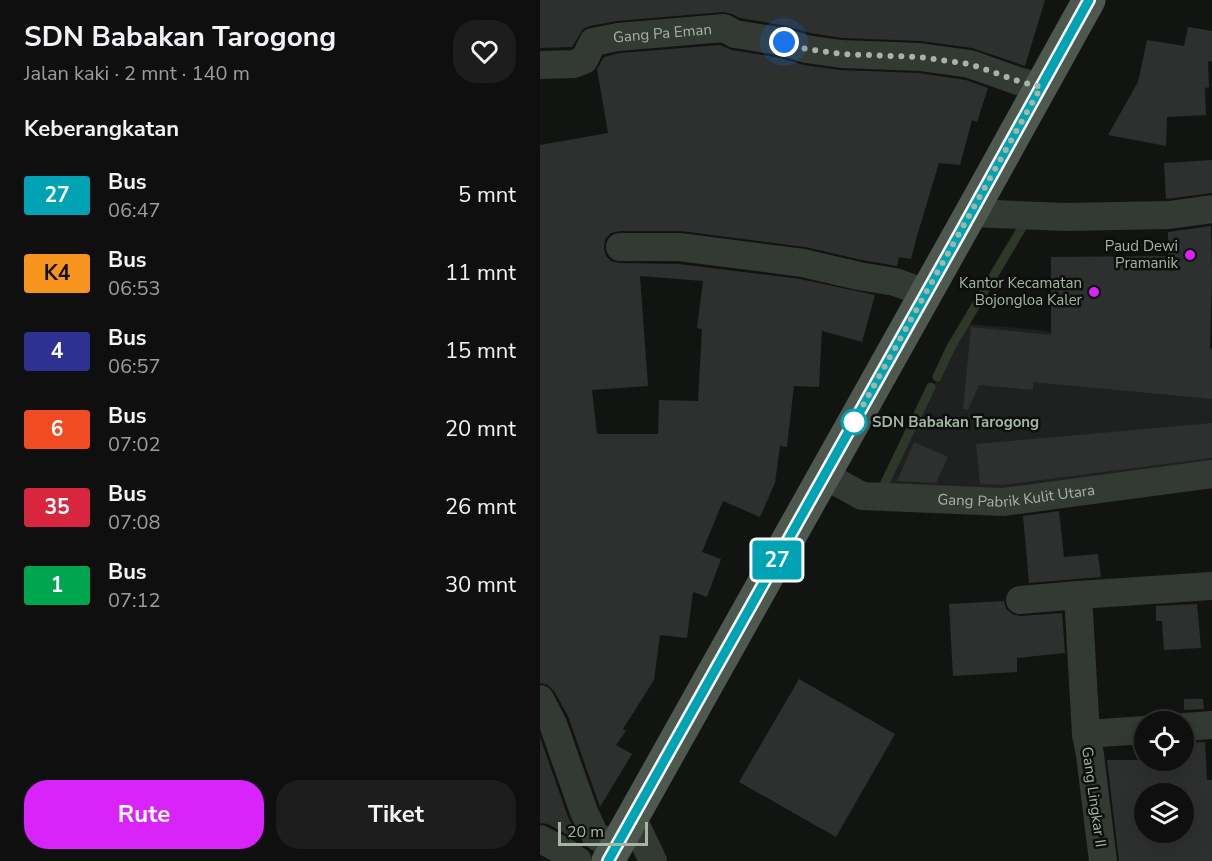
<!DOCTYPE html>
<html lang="id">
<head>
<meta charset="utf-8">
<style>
	body { margin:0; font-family:"Nunito Sans",sans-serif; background:#1c1d1c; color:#f1f3f6; height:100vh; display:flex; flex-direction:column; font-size:22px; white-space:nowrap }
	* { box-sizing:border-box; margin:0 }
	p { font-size:20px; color:#9b9c9e }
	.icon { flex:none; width:33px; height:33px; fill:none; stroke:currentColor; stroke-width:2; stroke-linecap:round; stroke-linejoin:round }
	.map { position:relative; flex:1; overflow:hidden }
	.panel { display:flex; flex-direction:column; background:#0e0f0e; width:540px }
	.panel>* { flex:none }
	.badge { padding:0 12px; border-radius:4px; font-size:21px; line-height:39px }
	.controls { position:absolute; left:594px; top:711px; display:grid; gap:12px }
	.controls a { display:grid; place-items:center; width:60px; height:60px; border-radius:50%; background:#0e0f0e; box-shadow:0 6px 24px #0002,0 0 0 2px #2e2f2e; font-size:30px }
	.scale { position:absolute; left:18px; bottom:15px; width:90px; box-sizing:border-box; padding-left:6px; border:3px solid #a5b5a3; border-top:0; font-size:16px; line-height:21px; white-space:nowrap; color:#a5b5a3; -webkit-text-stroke:4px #0d0f0d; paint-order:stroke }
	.you { position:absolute; width:30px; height:30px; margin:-15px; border:4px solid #fff; border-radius:50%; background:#1a73e8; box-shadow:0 0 0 9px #1a73e833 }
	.map>.badge { position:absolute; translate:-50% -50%; box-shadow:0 0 0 3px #fff }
	h2 { padding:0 24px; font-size:22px; line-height:54px }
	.round { display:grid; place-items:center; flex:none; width:63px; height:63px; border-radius:24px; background:#1c1d1c }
	.overview { display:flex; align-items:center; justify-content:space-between; height:102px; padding:0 24px }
	h1 { font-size:28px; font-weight:700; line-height:45px }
	.primary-button { display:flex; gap:12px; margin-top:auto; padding:12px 24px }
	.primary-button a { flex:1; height:69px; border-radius:24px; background:#d923fb; color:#fff; font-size:24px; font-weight:700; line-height:69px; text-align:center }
	.primary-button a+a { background:#1c1d1c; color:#f1f3f6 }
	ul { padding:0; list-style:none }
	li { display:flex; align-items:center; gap:18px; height:78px; padding:0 24px }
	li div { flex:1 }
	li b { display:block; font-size:22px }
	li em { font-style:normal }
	li .badge { min-width:66px; font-weight:700; text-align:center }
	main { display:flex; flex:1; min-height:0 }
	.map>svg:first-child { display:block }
</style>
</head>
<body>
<main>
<section class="panel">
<div class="overview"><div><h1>SDN Babakan Tarogong</h1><p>Jalan kaki · 2 mnt · 140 m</p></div><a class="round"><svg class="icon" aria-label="heart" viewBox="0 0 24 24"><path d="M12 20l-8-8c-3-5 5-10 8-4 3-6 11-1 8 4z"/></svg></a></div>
<h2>Keberangkatan</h2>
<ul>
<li><span class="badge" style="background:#00a3b4;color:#fff">27</span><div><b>Bus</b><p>06:47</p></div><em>5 mnt</em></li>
<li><span class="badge" style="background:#f7941d;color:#111">K4</span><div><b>Bus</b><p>06:53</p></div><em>11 mnt</em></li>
<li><span class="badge" style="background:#2e3192;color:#fff">4</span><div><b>Bus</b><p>06:57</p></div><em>15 mnt</em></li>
<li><span class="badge" style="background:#f04b23;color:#fff">6</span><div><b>Bus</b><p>07:02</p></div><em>20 mnt</em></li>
<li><span class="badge" style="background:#d7263d;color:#fff">35</span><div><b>Bus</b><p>07:08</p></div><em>26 mnt</em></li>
<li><span class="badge" style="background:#00a64f;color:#fff">1</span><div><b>Bus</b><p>07:12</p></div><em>30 mnt</em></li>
</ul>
<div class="primary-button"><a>Rute</a><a>Tiket</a></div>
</section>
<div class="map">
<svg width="672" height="861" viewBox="0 0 672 861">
	<rect width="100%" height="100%" fill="#121412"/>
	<path fill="#1e211f" d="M428,324L489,329L583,341L672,348V471L441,499L343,483L355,456Z"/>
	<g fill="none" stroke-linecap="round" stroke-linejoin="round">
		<path stroke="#2e3828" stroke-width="9" d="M397,377L411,347L486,221
			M342,489L391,387"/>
	</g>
	<path fill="#2d302e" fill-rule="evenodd" d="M0,0H505L485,66L432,48L381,41L302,38L270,33L247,26L200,18L192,14L183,12L77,21L50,26L43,29L32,47L0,48Z
		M648,27L672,31V62L668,61L669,87L665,88L666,115L627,117L626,146L568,135L598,82L607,40L644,46Z
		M180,45L192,50L240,58L264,65L300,70L379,73L426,80L448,88L437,122L432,120L420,165L399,163L377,236L371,259L359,257L357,266L322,260L265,247L141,231H80L71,233L65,239L64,248L66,256L71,261L79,263L138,264L260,279L335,295L322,342L282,331L279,387L254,386L247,447L240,446L235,483L220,517L183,501L162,552L181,559L167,597L153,592L147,638L120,635L114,680L83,729L86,731L76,745L92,754L60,807L28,716L14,691L8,685L0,683V145L68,133L57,69L64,57L80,53ZM100,276L163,281L157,328L162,329L158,401L119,400L118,434H57L52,390L108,386Z
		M672,160V193L626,199L624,163Z
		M671,226L672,272L670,349L672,350V399L493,382V390L439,385L428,410L423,409L431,327L511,335V257L628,256V232Z
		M672,423V458L462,485L440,484L436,444Z
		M374,442L408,457L396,483L357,481Z
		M519,511L524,557L558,554L561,577L489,583L483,516Z
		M464,601L466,609L474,615L481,616L522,613L525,653L477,658V672L413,676L409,604Z
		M657,604L661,648L624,650L622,621H616V606Z
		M259,679L355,734L296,837L199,782Z
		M644,699H663L664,709L644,710Z
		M0,737L28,817L36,833L33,838L8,824L0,823Z
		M665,742L667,780H672V861H579L567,760H644V743ZM604,794H644V832H604Z"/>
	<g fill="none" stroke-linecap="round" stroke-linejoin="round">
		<g stroke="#333933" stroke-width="28">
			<path id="s1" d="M0,65L34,64L44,60L53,42L78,37L184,28L195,34L244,42L266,49L301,54L380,57L430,64L478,81L501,87"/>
			<path d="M431,213L526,217L629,215L672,209"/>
			<path d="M80,247H139L263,263L319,276L355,282L386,293"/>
			<path id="s2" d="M284,475L322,496L463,502L672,474"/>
			<path d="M480,600L538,595"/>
			<path d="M0,699L13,724L44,812L55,835L76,849"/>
			<path d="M644,727L672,725"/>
			<path d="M546,734L604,730"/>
			<path d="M93,819L113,861"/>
			<path d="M0,839L27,853L38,861"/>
			<path d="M563,861L550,755L546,734L538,595L672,586"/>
		</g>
		<path stroke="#4f584f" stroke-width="33" d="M68,861L431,213L549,0"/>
	</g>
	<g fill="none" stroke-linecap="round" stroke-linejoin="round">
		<g stroke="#fff" stroke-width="14">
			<path id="line" d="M68,861L420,233L549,0"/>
		</g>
		<use href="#line" stroke="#00a3b4" stroke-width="9"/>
		<path stroke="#a5b5a3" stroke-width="6" stroke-dasharray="0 10.8" d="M244,42L266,49L301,54L380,57L430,64L478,81L501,87L312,425L314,422"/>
	</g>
	<g fill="#d923fb" stroke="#0d0f0d" stroke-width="2">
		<circle cx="650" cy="255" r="6"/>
		<circle cx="554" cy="292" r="6"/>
	</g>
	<circle fill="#fff" stroke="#00a3b4" stroke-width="3" cx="314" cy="422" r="12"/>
	<g text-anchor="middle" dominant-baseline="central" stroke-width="5" stroke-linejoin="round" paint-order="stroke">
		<g font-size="15" fill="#a5b5a3" stroke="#0d0f0d">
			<text stroke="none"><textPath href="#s1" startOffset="135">Gang Pa Eman</textPath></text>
			<text stroke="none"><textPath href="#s2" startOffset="198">Gang Pabrik Kulit Utara</textPath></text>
			<text transform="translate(554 797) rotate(82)">Gang Lingkar II</text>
		</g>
		<g font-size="15" fill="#a5b5a3" stroke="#0d0f0d" text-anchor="end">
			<text x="638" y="246">Paud Dewi<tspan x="638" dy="17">Pramanik</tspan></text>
			<text x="542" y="283">Kantor Kecamatan<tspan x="542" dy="17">Bojongloa Kaler</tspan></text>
		</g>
		<g font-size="15" font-weight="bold" fill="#a5b5a3" stroke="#0d0f0d" text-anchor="start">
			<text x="332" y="422">SDN Babakan Tarogong</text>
		</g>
	</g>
</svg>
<div class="controls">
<a><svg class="icon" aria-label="locate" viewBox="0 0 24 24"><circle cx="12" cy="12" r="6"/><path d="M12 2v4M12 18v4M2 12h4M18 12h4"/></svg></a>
<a><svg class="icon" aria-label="layers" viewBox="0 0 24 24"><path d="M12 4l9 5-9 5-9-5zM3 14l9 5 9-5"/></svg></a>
</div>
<div class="scale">20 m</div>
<div class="you" style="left:244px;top:42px"></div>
<b class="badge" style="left:237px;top:560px;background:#00a3b4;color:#fff">27</b>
</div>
</main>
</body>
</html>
